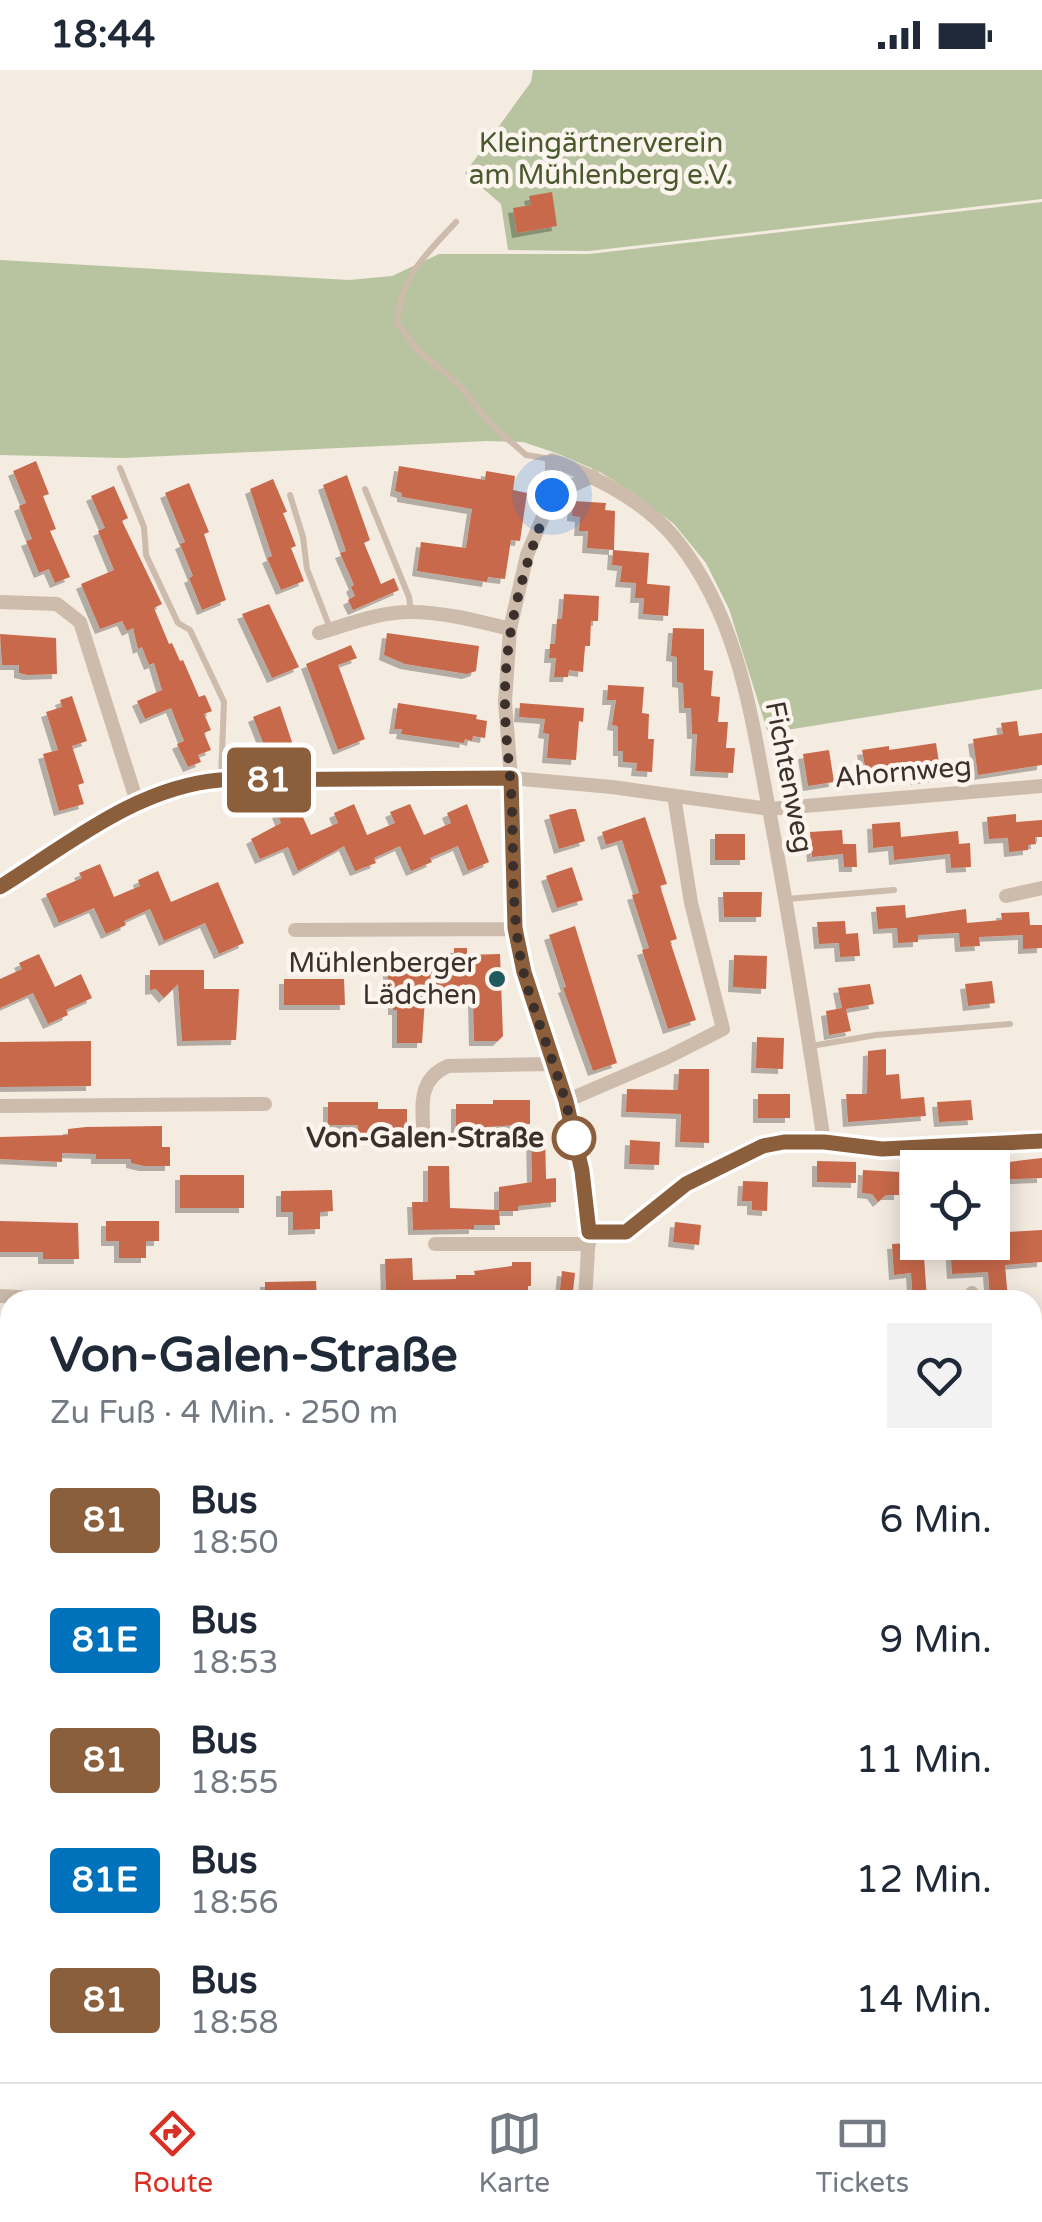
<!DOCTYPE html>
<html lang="de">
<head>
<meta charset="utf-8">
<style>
	body { margin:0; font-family:"Varela Round",sans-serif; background:#f2f2f3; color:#1f2937; height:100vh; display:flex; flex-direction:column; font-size:38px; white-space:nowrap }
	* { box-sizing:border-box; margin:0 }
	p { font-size:32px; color:#747a83 }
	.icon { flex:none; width:55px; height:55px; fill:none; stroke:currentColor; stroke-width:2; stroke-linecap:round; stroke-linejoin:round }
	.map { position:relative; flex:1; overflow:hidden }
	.side { position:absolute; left:0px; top:1220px; width:1042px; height:792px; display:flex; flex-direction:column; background:#fff; border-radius:30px 30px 0 0; box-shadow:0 5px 25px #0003 }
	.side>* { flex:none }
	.badge { padding:0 20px; border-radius:8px; font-size:35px; line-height:65px }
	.buttons { position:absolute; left:900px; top:1080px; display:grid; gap:20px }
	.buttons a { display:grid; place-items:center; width:110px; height:110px; border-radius:0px; background:#fff; box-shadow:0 5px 25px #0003; font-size:50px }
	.you { position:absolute; width:50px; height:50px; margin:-25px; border:8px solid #fff; border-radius:50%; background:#1a73e8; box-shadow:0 0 0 15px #1a73e833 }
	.map>.badge { position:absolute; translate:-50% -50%; box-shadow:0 0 0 5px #fff }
	.round { display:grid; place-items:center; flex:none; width:105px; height:105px; border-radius:0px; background:#f2f2f3 }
	.headline { display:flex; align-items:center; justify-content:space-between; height:170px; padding:0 50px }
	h1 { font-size:48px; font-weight:700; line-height:75px }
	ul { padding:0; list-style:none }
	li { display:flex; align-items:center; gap:30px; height:120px; padding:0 50px }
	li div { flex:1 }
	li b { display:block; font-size:38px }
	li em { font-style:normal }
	li .badge { min-width:110px; font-weight:700; text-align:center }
	.status { display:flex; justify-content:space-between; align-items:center; height:70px; padding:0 50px; background:#fff; direction:ltr }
	.status svg { height:28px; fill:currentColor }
	.dock { display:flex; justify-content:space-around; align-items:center; height:140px; border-top:2px solid #e0e1e3; background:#fff; font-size:28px; color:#747a83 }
	.dock a { display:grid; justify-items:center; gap:5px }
	.dock .active { color:#d93025 }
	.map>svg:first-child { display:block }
</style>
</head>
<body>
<div class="status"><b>18:44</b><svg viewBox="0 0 49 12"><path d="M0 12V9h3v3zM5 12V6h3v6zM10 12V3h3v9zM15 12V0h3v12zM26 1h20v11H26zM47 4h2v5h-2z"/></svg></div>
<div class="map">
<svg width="1042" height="2012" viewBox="0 0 1042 2012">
	<defs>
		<filter id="shadow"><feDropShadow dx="-5" dy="5" stdDeviation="0" flood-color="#0004"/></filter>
	</defs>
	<rect width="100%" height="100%" fill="#f4ebe1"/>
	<path fill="#b8c4a0" d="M533,0H1042V129L589,181L508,180L501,134L465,103L531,12Z
		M1042,132V619L768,663L729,539L706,493L674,454L634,423L598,401L556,383L523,372L487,371L123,388L0,385V190L349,210L392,206L439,184H589Z"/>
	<path fill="#c8694b" filter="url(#shadow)" d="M552,122L557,156L517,163L513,138L531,135L529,126Z
		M36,391L49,424L43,426L56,459L50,461L70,507L55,513L49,499L39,503L26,471L32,469L19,436L26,433L13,401Z
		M399,396L485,410L486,401L515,406L513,420L527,423L520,471L511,470L505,509L488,507L487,512L417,501L421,472L466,478L472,439L402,427V423L395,421Z
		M347,405L370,470L364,473L381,514L394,508L399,520L353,540L348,530L355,526L351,517L354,515L340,483L346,481L323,415Z
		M273,409L287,442L283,443L296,476L291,478L304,511L281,520L267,488L272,486L250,419Z
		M189,413L209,462L204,464L226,530L202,540L189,508L193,506L180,474L185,472L165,423Z
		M114,416L128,448L122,451L162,534L154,538L169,574L172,573L180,591L183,590L199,627L205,625L212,641L204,644L211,660L204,663L211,680L198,685L201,692L188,697L177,674L184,671L171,638L145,649L137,631L162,620L154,593L149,595L142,577L138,579L133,558L127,561L122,551L100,559L81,514L114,500L98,461L105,458L91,426Z
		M573,431L606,433L605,440L615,441L614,480L587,478L588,461H579L580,447L572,446Z
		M613,480L649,483L647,514L639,513L670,516L668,546L643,544L644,528H635L636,513L620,512L622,496L612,495Z
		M564,524L599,526L598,551H591L590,576H585L583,602L569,600L568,607H554L556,588H549L550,574H555L557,549H562Z
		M269,534L299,597L272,608L242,544Z
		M673,558L704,559V600L713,601L711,626L720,627L718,652H728L726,678H735L733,703L695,701L697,664H692L691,638H684L683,613L677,612V587L671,586Z
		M387,563L479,576L476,601L467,604L405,594L384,585Z
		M0,564L56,568L57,604L28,605L19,603V595H2Z
		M351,575L357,588L338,595L365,669L338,680L306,594Z
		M608,615L644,617L642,643L649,644L648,669H654L652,702L636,701L637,693L623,692V681H618V656L612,655L616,630H607Z
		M72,626L87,671L72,676L84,713L78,715L84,734L59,741L43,684L58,680L46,642L62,637L60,630Z
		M398,633L477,645L476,649L487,651L485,668L473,666L472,671L465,669L464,673L401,664L402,659H394Z
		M520,633L584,638L583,652L579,651L576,690L547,688L549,664L543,663L545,649L519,647Z
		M280,636L296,684L282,690L277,676L266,680L253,647Z
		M1017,651L1019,666L1042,663V695L978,705L973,669L1003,664L1001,653Z
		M936,673L941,706L916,710L915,704L868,712L862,680L889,676V680Z
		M829,680L834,712L808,716L803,684Z
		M297,734L311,765L338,753L334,743L354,734L367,765L395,753L390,742L410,734L424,765L451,753L447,743L467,734L489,792L468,801L458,776L430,788L432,792L411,801L400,776L374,788L376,793L355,801L344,776L298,801L288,777L260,789L251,769L281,753L277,743Z
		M570,739H576L585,771L559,779L549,745Z
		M1016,744V752L1042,750V767H1035L1036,774L1028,775V780L1009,782L1008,768L989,769L987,747Z
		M645,747L667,814L660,816L677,869L670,871L696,950L668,959L642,880L649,878L632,825L639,823L622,770L606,775L602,762Z
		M900,752L901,767L958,761L959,774L970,773L971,797L951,798L950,784L894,790L893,776L873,778L872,754Z
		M842,760L843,774H856L857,797H844L843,784L812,787L810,762Z
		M715,764H745V790H715Z
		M100,794L114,827L140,816L138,810L158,801L171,832L218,812L244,873L219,884L205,853L164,871L150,839L124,851L126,855L106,864L94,838L59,853L46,824L82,808L79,803Z
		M572,797L583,830L557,838L546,806Z
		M723,822H762L761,847H724Z
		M905,835L906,848L966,839L967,853L1002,850L1001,843L1029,842L1030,855H1042V878L1023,879V865L979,867L980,876L960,877L959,863L918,865V872L898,873L897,858L878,859L876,837Z
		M845,851L846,864L858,863L860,886L840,887L839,873L819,874L817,852Z
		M575,856L617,993L593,1001L563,918L566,917L549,865Z
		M454,878H467V885L500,884L503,966L498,971H474L473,928L425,929L422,973H397V940H393V929H388V886L454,885Z
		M39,884L55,917L81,904L92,928L66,940L68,945L48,954L33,923L0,938V909L22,899L19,893Z
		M734,885L767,886L766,919L733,917Z
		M150,900H204V919H239L236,970L182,971L178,914L164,928L156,919L150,920Z
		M284,909H344L345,935H284Z
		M992,911L995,933L968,936L965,914Z
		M870,914L874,934L846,939L851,961L829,965L826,941L842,938L838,918Z
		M757,967L784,968L783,999L756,998Z
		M91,971V1016L0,1017V972Z
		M886,979V1005L899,1004L901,1029L924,1027L926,1046L848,1052L846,1024H867L868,981Z
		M679,999H709V1073L680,1072L681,1044L626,1042L627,1019L678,1020Z
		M758,1024H790V1048H758Z
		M493,1030H530V1054L456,1059V1034H493Z
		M971,1030L973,1050L939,1052L937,1032Z
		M328,1032H378V1039H407V1063H358V1055H328Z
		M162,1056V1077H170V1096H144L131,1093V1089H96V1084L62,1083V1092L0,1089V1067L68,1065V1059L86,1057Z
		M531,1061H545L546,1109L556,1108V1132L518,1136V1141H499V1117L532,1112Z
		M630,1070L660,1072L659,1095L629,1094Z
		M1042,1088V1108L992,1110V1094Z
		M817,1091L856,1092V1113L817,1112Z
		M428,1096H449L450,1138L499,1140L500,1155H474V1159L413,1160L412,1132H428Z
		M863,1100L899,1102V1125H886L878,1132L872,1124L862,1123Z
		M180,1105H244V1138H180Z
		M743,1111L768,1112L767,1141L752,1140V1131H742Z
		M332,1120L333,1141L320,1142V1159L293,1160V1142H281V1121Z
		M0,1151L78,1153L79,1189H43V1182H0Z
		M106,1151H159V1171H146V1188H119V1171H106Z
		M675,1152L701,1155L699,1175L673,1172Z
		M1042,1160V1192L1005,1195L1008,1230H990L988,1202L952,1204L950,1172H1009L1008,1162Z
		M923,1172L927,1230H913L911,1203L894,1205L892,1174Z
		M412,1188L413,1210L456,1209V1205H475L474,1201L512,1196V1192H531V1216H528V1226L475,1225V1229L437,1230V1224L386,1225L385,1189Z
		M562,1201L575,1203L572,1230H559Z
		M316,1211L317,1230H265V1212Z"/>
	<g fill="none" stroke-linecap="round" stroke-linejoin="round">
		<path stroke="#cdbbac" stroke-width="6" d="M456,152C425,186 401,205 397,253L418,280L459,315L492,355L526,385L551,389
			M120,398L144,457L146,485L178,553L190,560L224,632L221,709
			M365,419L409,527L411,541
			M290,425L303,467L307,499L330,558
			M787,829L894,820
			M811,976L876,965L1010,954
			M0,1887L10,1885
			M430,2002V2012
			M289,2012L290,2002"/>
		<path stroke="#cdbbac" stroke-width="14" d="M552,425L593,406
			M0,532L57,534L80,552L137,732
			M319,563C349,554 379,542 410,542C444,542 478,551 510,559
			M0,817C65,776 130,723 207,711L511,708L612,717L769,739L1042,716
			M1006,826L1042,818
			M295,860L515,859
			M566,1031L668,987L723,959L691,833L674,726
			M0,1036L265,1034
			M424,1072C423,1041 415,1010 448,996L552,994
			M589,1162L625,1161L686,1114L763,1076L784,1072H824L882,1079L1042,1071
			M435,1174H589
			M972,1223L973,1230
			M0,1226L71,1230
			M585,1230L589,1162L582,1101L566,1031L524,903L515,859L511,708L505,632L510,559L527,485L552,425V390C598,408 647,432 678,472C741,552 752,653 771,750C791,857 808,964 824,1072
			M1032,1304L1042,1303
			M0,1378L10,1379
			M1032,1506L1042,1508
			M0,1514L10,1527
			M0,1564L10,1560
			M0,1724L10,1742
			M1032,1839L1042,1841
			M0,1972L10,1971
			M992,2002L993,2012"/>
	</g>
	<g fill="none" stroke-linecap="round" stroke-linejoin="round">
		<g stroke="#fff" stroke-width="22">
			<path id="line" d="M0,817C69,774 137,717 220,710L511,708L515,858L524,902L566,1031L582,1101L589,1162H626L686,1114L763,1076L784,1072H824L882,1079L1042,1071"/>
		</g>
		<use href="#line" stroke="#8b5e3c" stroke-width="15"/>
		<path stroke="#3b302b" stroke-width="10" stroke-dasharray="0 18" d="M552,425C525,492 504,560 505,633C505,668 511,704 512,740C514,793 511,847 523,900C537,957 564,1011 574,1068"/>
	</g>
	<circle fill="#1f5a5e" stroke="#fbf5ee" stroke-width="4" cx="497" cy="909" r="10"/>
	<circle fill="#fff" stroke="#8b5e3c" stroke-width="5" cx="574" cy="1068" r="20"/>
	<g text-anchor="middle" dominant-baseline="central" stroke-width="9" stroke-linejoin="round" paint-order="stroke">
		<g font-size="28" fill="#4a5a2e" stroke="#fbf5ee">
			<text x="601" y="73">Kleingärtnerverein<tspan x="601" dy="32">am Mühlenberg e.V.</tspan></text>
		</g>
		<g font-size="28" fill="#3b302b" stroke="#fbf5ee">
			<text transform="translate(903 702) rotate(-5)">Ahornweg</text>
			<text transform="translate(789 707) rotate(79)">Fichtenweg</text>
		</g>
		<g font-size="28" fill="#3b302b" stroke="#fbf5ee" text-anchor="end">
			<text x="477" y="893">Mühlenberger<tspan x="477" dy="32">Lädchen</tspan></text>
		</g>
		<g font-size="28" font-weight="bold" fill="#3b302b" stroke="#fbf5ee" text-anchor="end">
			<text x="544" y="1068">Von-Galen-Straße</text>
		</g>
	</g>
</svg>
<div class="buttons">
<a><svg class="icon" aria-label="locate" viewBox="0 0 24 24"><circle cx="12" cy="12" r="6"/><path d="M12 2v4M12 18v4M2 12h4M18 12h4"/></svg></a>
</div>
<div class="you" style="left:552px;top:425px"></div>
<b class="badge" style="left:269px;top:710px;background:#8b5e3c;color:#fff">81</b>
<section class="side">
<div class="headline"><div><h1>Von-Galen-Straße</h1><p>Zu Fuß · 4 Min. · 250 m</p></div><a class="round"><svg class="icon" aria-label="heart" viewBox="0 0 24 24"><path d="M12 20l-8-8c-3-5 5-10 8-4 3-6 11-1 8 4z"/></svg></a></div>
<ul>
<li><span class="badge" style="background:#8b5e3c;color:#fff">81</span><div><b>Bus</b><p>18:50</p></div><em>6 Min.</em></li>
<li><span class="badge" style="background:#0072bc;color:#fff">81E</span><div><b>Bus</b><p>18:53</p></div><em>9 Min.</em></li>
<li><span class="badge" style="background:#8b5e3c;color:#fff">81</span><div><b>Bus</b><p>18:55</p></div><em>11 Min.</em></li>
<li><span class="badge" style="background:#0072bc;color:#fff">81E</span><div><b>Bus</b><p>18:56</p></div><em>12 Min.</em></li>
<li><span class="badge" style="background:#8b5e3c;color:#fff">81</span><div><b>Bus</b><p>18:58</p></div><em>14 Min.</em></li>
</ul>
</section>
</div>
<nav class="dock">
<a class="active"><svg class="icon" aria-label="directions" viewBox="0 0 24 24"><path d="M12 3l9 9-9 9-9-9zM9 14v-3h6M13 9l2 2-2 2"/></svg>Route</a>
<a><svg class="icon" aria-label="map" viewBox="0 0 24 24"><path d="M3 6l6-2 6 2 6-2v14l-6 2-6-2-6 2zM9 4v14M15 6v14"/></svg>Karte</a>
<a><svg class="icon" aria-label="tickets" viewBox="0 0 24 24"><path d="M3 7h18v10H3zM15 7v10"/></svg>Tickets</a>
</nav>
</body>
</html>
